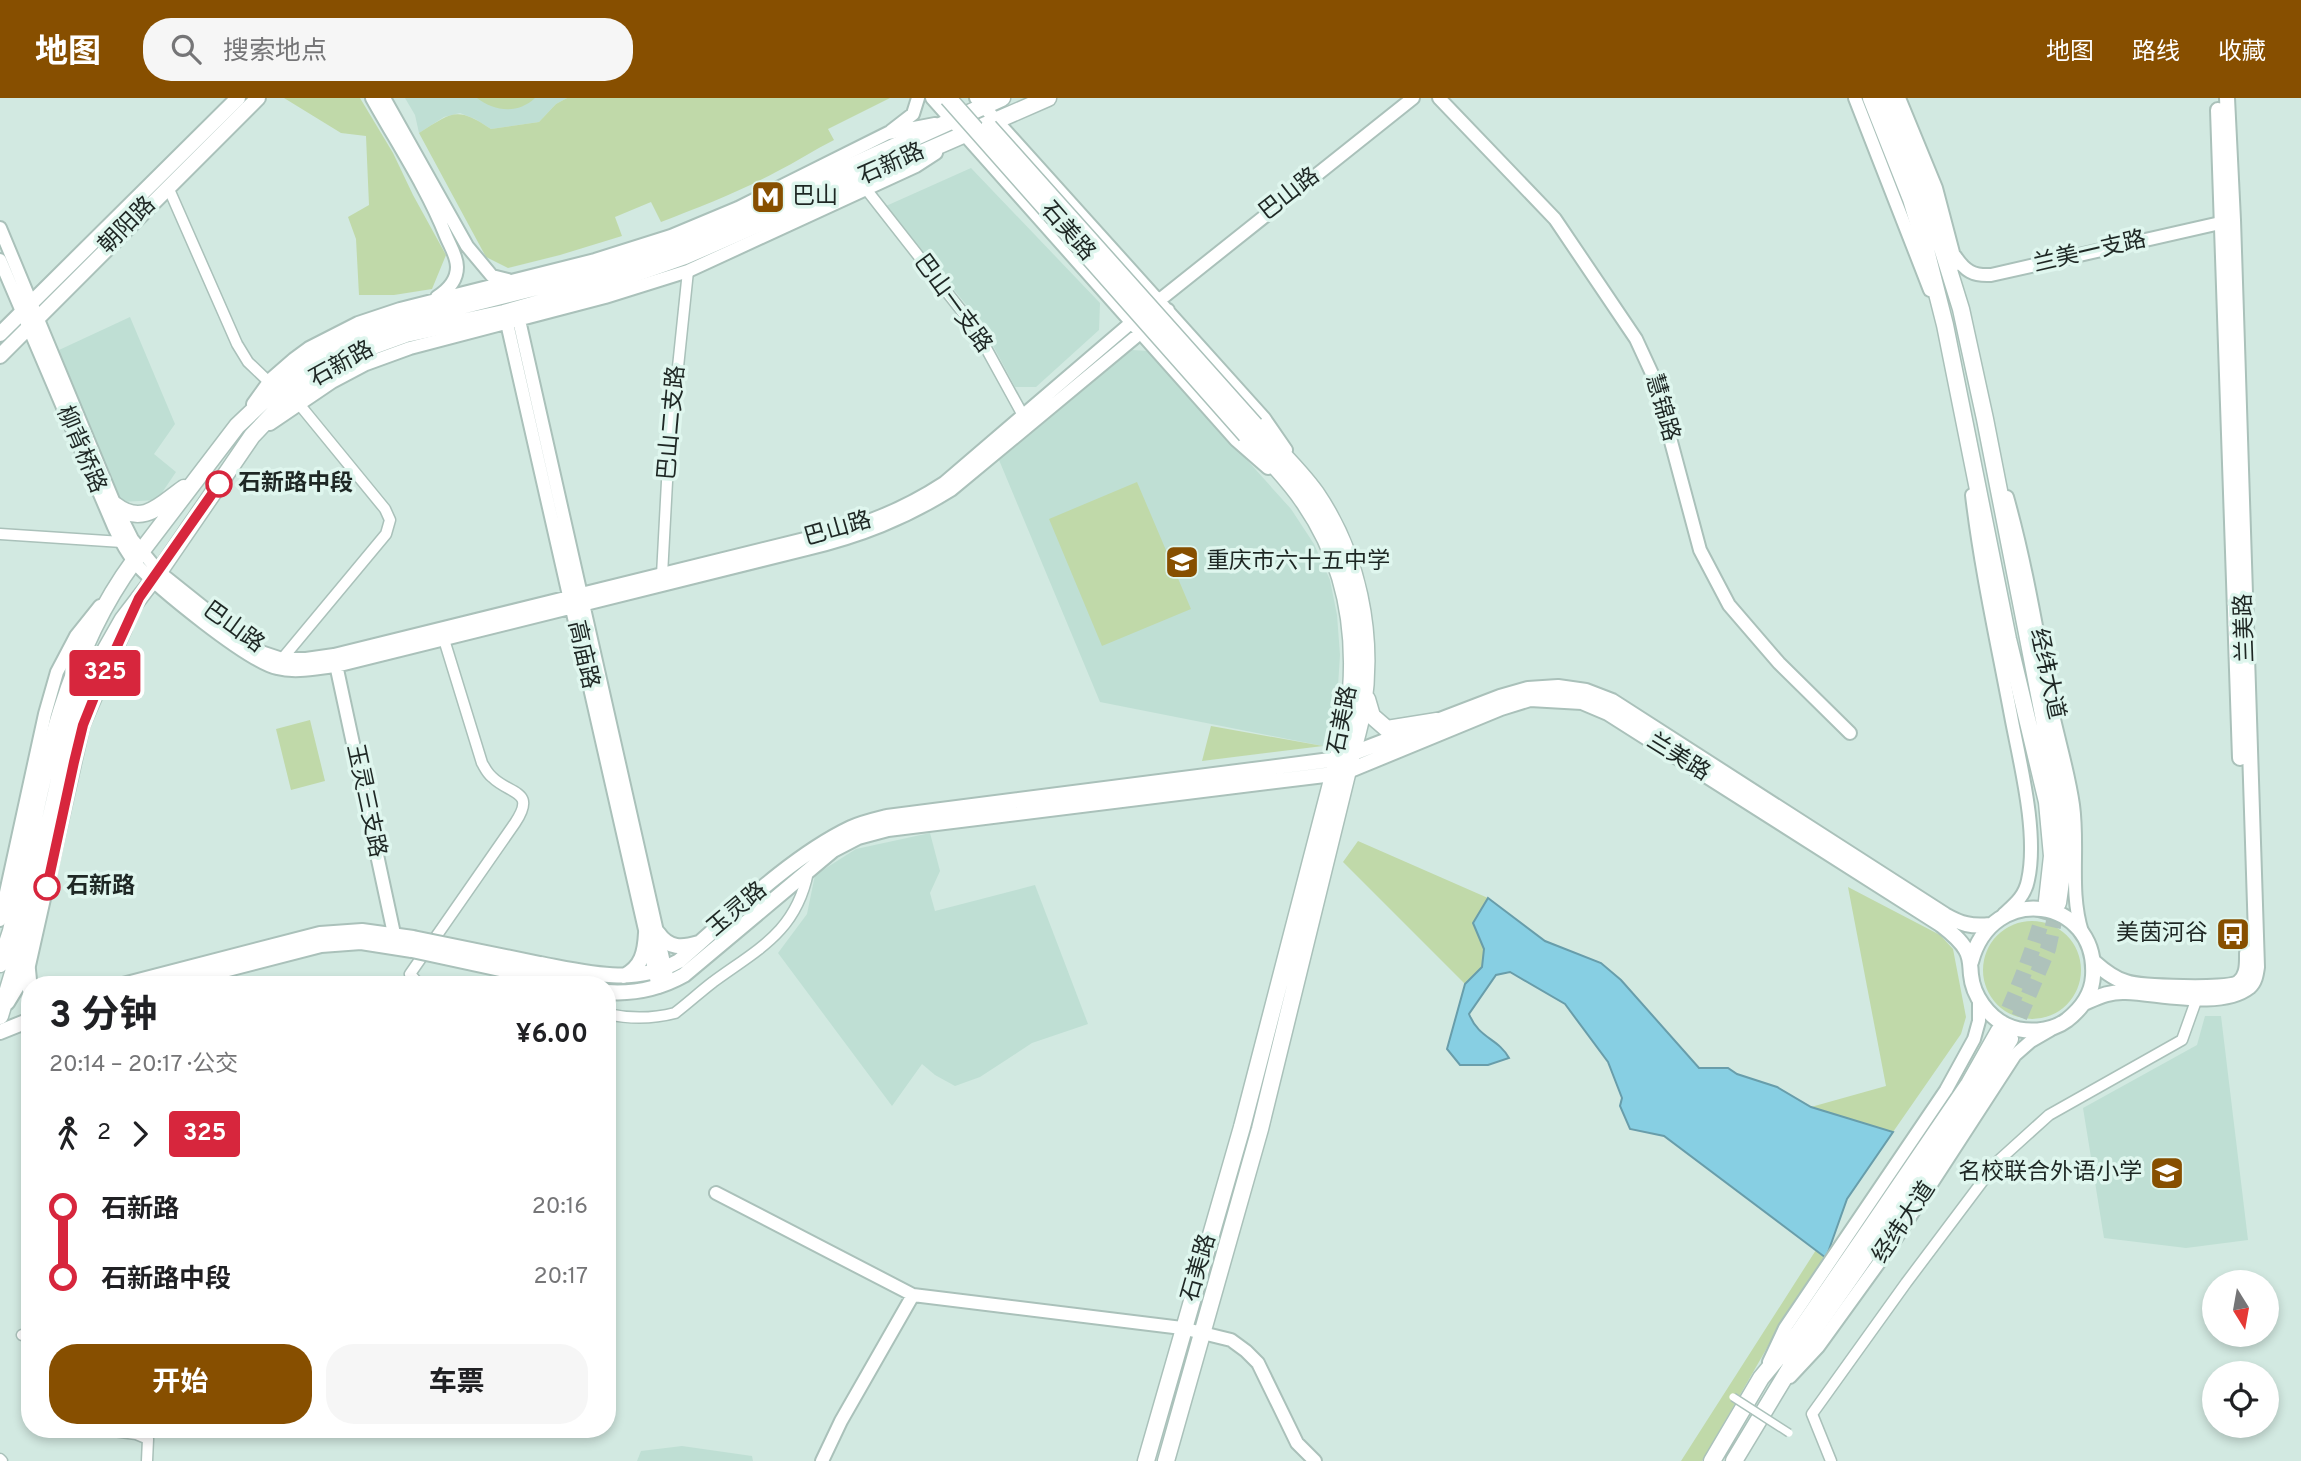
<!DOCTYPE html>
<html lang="zh">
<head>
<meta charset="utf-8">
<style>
	body { margin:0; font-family:Overpass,"Noto Sans SC",sans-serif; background:#f6f6f6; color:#202124; height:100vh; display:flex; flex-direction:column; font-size:26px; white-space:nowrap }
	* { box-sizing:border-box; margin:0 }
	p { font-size:23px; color:#757577 }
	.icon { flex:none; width:38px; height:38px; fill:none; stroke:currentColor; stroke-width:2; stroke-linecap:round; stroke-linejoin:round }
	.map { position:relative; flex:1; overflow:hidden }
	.details { position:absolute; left:21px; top:878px; width:595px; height:462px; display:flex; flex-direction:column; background:#fff; border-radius:28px; box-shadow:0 4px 10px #0003 }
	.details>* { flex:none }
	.badge { padding:0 14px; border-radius:5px; font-size:24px; line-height:46px }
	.needle { width:46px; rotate:169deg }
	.tools { position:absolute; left:2202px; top:1172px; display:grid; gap:14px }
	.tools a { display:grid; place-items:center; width:77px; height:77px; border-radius:50%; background:#fff; box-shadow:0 4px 10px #0003; font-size:35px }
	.map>.badge { position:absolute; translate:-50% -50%; box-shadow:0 0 0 4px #fff }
	.legs { display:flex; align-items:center; gap:10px; height:77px; padding:0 28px; font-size:23px }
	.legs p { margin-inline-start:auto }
	.overview { display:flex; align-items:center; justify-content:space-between; height:119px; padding:0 28px }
	h1 { font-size:38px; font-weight:700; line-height:52px }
	.button { display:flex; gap:14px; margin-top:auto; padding:14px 28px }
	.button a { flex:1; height:80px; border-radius:28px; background:#874f00; color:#fff; font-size:28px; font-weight:700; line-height:80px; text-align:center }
	.button a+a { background:#f6f6f6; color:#202124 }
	ul { padding:0 28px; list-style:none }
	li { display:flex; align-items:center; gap:24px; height:70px; font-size:26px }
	li i { display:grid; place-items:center; width:10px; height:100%; margin:0 9px; background:currentColor }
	li i::after { content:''; width:18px; height:18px; margin:-9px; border:5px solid; border-radius:50%; background:#fff }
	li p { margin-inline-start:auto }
	li:first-child i { background:linear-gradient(#0000 50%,currentColor 0) }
	li:last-child i { background:linear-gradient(currentColor 50%,#0000 0) }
	header { display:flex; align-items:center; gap:42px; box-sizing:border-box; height:98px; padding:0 35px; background:#874f00; color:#fff }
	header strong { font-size:33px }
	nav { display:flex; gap:38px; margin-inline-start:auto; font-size:24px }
	.search { width:490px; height:63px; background:#f6f6f6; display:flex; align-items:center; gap:18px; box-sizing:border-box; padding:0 24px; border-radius:28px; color:#757577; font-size:26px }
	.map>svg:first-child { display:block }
</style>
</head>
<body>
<header>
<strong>地图</strong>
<div class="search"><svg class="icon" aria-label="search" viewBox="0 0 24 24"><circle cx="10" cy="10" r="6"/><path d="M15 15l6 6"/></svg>搜索地点</div>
<nav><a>地图</a><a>路线</a><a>收藏</a></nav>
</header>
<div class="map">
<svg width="2301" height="1363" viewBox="0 0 2301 1363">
	<rect width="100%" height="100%" fill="#d2e9e1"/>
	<path fill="#bfdfd4" d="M405,0H567L556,6L539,24L491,31L475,21L460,15L444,19L419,35L415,17Z
		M971,70L1100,205L1099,232L1036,289H1015L981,225L886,108Z
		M130,219L175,326L154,356L176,374L157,402L121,404L59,252Z
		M1132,252L1149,253L1291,411L1314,446L1330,482L1337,517L1340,557L1337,603L1323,648L1100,604L999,362Z
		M930,735L940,773L930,795L935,813L1035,787L1088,926L1032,945L980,979L955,988L935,977L922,966L892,1008L778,855L807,816L815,777L856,751Z
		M2205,918H2221L2248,1142L2186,1150L2104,1140L2083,1010L2197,947Z
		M682,1348L752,1358L753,1363H637L641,1353Z"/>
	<path fill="#c0d9a9" d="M284,0H360L393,55L413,97L446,157L432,191L394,197H359L356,141L348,119L369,107L366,38L341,35Z
		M477,0H535C518,16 495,14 477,0Z
		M567,0H890L828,31L834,42C814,52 796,64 776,74C739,94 700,109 661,124L651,104L615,119L622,138L560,157L508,170L486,159L419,35C453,14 456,8 491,31L539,24L556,6Z
		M1137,384L1191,511L1102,548L1049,421Z
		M310,622L325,683L291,692L276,631Z
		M1211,628L1323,648L1202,663Z
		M1358,743L1488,800L1474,824L1484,851L1482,869L1465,886L1343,764Z
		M1848,789L1940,837L1953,851L1966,919L1961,936L1893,1034L1811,1009L1886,988Z
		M1983 872a49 49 0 1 1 98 0a49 49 0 1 1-98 0Z
		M1816,1152L1826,1160L1779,1229L1702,1363H1681Z"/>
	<path fill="#87cfe3" stroke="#689daa" stroke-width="2" d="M1488,800L1545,843L1601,865L1621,882L1699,970H1728L1737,976L1777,989L1811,1009L1893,1034L1847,1101L1826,1160L1664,1038L1630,1031L1620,1008L1622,1000L1608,964L1565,906L1510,874L1496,877L1469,916C1479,941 1498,940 1509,960L1488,967H1460L1447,951L1465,886L1482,869L1484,851L1473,825Z"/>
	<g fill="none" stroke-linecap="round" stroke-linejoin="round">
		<path stroke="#aec2bb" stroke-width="16" stroke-dasharray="16 8" stroke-linecap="butt" d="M1999,933C2019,890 2035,849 2047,803
			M2010,941L2048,851L2058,805"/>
		<g stroke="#aac1ba" stroke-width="13">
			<path id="minor" d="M168,89L237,246L248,264L269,284
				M866,91L975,230L1025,321
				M0,436L122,444
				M662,477L668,365L688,173
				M282,561L386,436L390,422L385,411L299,306
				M420,887L410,876L515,725C537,692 510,697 492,679C487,675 485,670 482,665L442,535
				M607,916C630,921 652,921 675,915C688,905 700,894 713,884C758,851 796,834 808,774
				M22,1237L30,1239
				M106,1332L136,1336L148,1341L147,1363
				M0,1361L2,1363
				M1831,1363L1812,1316L1906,1185L1997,1064L2049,1017L2182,942L2197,900"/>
		</g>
		<g stroke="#aac1ba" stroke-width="16">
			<path id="tertiary" d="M372,0C397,45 427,90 446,138C450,148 457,158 457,169C457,182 448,192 437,199
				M384,0L467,148L492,178L508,182
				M932,0L1236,342L1268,370
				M976,0L1264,320L1286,352
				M1439,0L1555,121L1636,241L1654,280L1700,452L1729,507L1779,565L1850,635
				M1855,0L1930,192
				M1899,0L1936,90L1956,166
				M891,33L913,16L918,0
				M0,130L115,407L132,441L159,474L258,553L282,561H306L334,557L845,431C881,420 912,406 944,385L1132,224L1413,0
				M1955,158C1965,173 1973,178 1991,177L2229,123
				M0,162L114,429C120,442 127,455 136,466C158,490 247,563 277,570C296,575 317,570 336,568L807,451C861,438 904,421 951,392L1168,212
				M519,222L667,878
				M507,225L658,889
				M253,306L271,281L294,261L309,250L358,225L400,211L595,162L671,138L738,110L888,35L935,26
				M270,326L332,284L366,266L410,250L605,199L688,173L916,68L936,55
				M1972,397C1981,473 1998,548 2012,623C2021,669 2038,737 2028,782C2025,798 2015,806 2004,816
				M2007,399C2026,466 2037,535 2050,603C2057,638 2068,672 2073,707C2079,750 2069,793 2082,834
				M335,562L396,845
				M0,822L45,616L57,574L76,538L100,508
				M8,905L28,872L83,627L125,531
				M716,1095L913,1197L1182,1230L1231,1242L1246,1253L1258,1265L1297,1345L1315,1363
				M1769,1264L1785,1230L1946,992L1974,941L1979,923V901
				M1790,1279L1818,1249L1891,1148L2015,957L2031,943L2050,932
				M822,1363L841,1323L913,1197"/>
		</g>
		<g stroke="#aac1ba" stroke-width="18">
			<path id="secondary" d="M2218,12L2240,660
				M0,236L238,0
				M0,258L258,0
				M658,835C669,851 682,850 699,845
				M2094,864C2103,872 2114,881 2126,884C2140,889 2227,892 2238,885C2248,878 2247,865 2247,855
				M540,866C588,875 634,888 679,863C730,819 790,759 851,730C862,725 875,722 887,719L1338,661L1500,599L1528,591L1558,589L1586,593L1612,603L1945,817C1961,826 1971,829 1990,827
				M28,872L30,892
				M624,878C642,869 645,854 646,835
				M538,879L575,887
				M123,887L320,836L362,833L413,840
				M166,887L321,847L361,844L412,852
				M607,894C635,896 659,891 684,877L833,752L858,739L888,731L1333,676L1348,673L1501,610L1530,601L1582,604L1608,615L1940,826C1949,833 1960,841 1966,852C1971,860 1970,868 1971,877C1973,898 1988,918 2006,927C2025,936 2051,934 2067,922C2081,911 2092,896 2093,878C2098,799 1992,783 1971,864
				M2084,905C2098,899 2110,893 2126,894C2159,895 2221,911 2249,889C2255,884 2256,876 2257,869L2233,122L2227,0
				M0,934L30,922"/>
		</g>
		<g stroke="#aac1ba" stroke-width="19">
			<path id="primary" d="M1871,0L1911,101L1925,148L1945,227L2008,541L2047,704L2052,758L2047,803
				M1886,0L1925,95L1961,211L1985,321L2064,724L2065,755L2058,805
				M115,407C143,429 161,406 184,390
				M1367,601L1372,618L1387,631L1437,623
				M0,866L11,833C38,707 55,570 134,463L237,328L278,289L314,261L355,240L401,223L601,173L675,148L1002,0
				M0,918L24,838L72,624L86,586L123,521L159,474L252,338L288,300L325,273L362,252L406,236L504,215L603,187L685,158L1048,0
				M1146,1363L1242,1029L1348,620C1359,543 1348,467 1303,403C1287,379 1265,358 1246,337
				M1166,1363L1260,1031L1352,656C1356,641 1361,625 1363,609C1374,535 1358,457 1316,395C1299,371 1275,349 1255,327
				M1712,1363L1761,1280L1799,1234L1870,1131L1969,986L1999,933
				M1734,1363L1807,1242L1931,1064L2010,941"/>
		</g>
		<use href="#minor" stroke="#fff" stroke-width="10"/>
		<use href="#tertiary" stroke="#fff" stroke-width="12"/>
		<use href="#secondary" stroke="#fff" stroke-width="14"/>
		<use href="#primary" stroke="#fff" stroke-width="16"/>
		<g stroke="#aac1ba" stroke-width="10" stroke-linecap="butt">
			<path id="pedestrian-bridge" d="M1733,1299L1789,1335"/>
		</g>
		<g stroke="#aac1ba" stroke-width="18" stroke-linecap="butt">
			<path id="secondary-bridge" d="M413,840L540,866
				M412,852L538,879"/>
		</g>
		<g stroke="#aac1ba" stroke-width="19" stroke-linecap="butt">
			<path id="primary-bridge" d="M948,0L1246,337
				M989,29L1255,327"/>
		</g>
		<use href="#pedestrian-bridge" stroke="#fff" stroke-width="7"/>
		<use href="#secondary-bridge" stroke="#fff" stroke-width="14"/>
		<use href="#primary-bridge" stroke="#fff" stroke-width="16"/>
	</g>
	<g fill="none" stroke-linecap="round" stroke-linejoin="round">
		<g stroke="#fff" stroke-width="16">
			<path id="line-1" d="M47,789L74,664L83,627L97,592L139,500L219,386"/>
		</g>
		<use href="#line-1" stroke="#d7263d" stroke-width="10"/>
	</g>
	<defs>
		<g id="metro-square" transform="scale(1.75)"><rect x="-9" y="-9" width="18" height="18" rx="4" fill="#874f00" stroke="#dff6ee"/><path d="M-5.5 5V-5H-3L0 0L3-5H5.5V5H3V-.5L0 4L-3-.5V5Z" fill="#fff"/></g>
		<g id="school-square" transform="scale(1.75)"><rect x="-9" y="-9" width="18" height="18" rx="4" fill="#874f00" stroke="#dff6ee"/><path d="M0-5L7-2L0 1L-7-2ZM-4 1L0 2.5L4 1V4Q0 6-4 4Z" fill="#fff"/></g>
		<g id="bus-square" transform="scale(1.75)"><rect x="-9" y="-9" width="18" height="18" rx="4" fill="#874f00" stroke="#dff6ee"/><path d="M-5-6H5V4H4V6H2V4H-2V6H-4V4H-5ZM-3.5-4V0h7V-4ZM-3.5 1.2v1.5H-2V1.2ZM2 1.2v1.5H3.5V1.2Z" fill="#fff"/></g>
	</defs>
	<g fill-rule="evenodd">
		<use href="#metro-square" x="768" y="99"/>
		<use href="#school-square" x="1182" y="464"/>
		<use href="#bus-square" x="2233" y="836"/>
		<use href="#school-square" x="2167" y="1075"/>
	</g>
	<g fill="#fff" stroke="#d7263d" stroke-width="3.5">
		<circle cx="219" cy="386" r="12"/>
		<circle cx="47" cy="789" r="12"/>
	</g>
	<g text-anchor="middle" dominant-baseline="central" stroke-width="7" stroke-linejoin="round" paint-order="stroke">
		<g font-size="23" fill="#1e2724" stroke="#dff6ee">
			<text transform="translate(892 67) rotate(-24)">石新路</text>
			<text transform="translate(1290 97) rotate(-38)">巴山路</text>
			<text transform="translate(128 128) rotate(-45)">朝阳路</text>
			<text transform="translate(1067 134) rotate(49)">石美路</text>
			<text transform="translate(2090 155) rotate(-13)">兰美一支路</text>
			<text transform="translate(952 206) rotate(54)">巴山一支路</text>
			<text transform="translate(342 267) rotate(-29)">石新路</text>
			<text transform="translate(1661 310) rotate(74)">慧锦路</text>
			<text transform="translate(673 325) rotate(-85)">巴山二支路</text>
			<text transform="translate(80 352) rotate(67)">柳背桥路</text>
			<text transform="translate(838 432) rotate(-16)">巴山路</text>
			<text transform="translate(233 530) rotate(36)">巴山路</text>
			<text transform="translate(2246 530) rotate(-92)">兰美路</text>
			<text transform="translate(582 557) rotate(77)">高庙路</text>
			<text transform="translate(2046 576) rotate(78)">经纬大道</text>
			<text transform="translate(1344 622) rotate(-79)">石美路</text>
			<text transform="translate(1678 660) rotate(32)">兰美路</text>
			<text transform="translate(365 703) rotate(78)">玉灵三支路</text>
			<text transform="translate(738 812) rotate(-40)">玉灵路</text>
			<text transform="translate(1905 1125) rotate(-56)">经纬大道</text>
			<text transform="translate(1200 1170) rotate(-74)">石美路</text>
		</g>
		<g font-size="23" fill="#1e2724" stroke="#dff6ee" text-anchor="start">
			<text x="792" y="99">巴山</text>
			<text x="1206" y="464">重庆市六十五中学</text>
			<text x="2208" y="836" text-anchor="end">美茵河谷</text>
			<text x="2142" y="1075" text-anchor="end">名校联合外语小学</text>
		</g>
		<g font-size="23" font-weight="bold" fill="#1e2724" stroke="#dff6ee" text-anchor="start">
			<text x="238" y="386">石新路中段</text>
			<text x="66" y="789">石新路</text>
		</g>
	</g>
</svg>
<div class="tools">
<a><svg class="needle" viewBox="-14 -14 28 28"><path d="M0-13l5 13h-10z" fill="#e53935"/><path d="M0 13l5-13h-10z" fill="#757577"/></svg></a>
<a><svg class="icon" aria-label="locate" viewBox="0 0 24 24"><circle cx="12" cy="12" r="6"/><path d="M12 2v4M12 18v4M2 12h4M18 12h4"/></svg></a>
</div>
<b class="badge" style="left:105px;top:575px;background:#d7263d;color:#fff">325</b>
<section class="details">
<div class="overview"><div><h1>3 分钟</h1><p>20:14 – 20:17 · 公交</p></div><b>¥6.00</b></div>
<div class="legs"><svg class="icon" aria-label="walk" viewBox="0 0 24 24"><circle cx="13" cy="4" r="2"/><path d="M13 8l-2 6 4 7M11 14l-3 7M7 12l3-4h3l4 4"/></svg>2<svg class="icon" aria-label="forward" viewBox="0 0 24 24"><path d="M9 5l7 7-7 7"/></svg><b class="badge" style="background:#d7263d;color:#fff">325</b></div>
<ul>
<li><i style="color:#d7263d"></i><b>石新路</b><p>20:16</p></li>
<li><i style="color:#d7263d"></i><b>石新路中段</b><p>20:17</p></li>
</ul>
<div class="button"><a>开始</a><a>车票</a></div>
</section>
</div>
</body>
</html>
